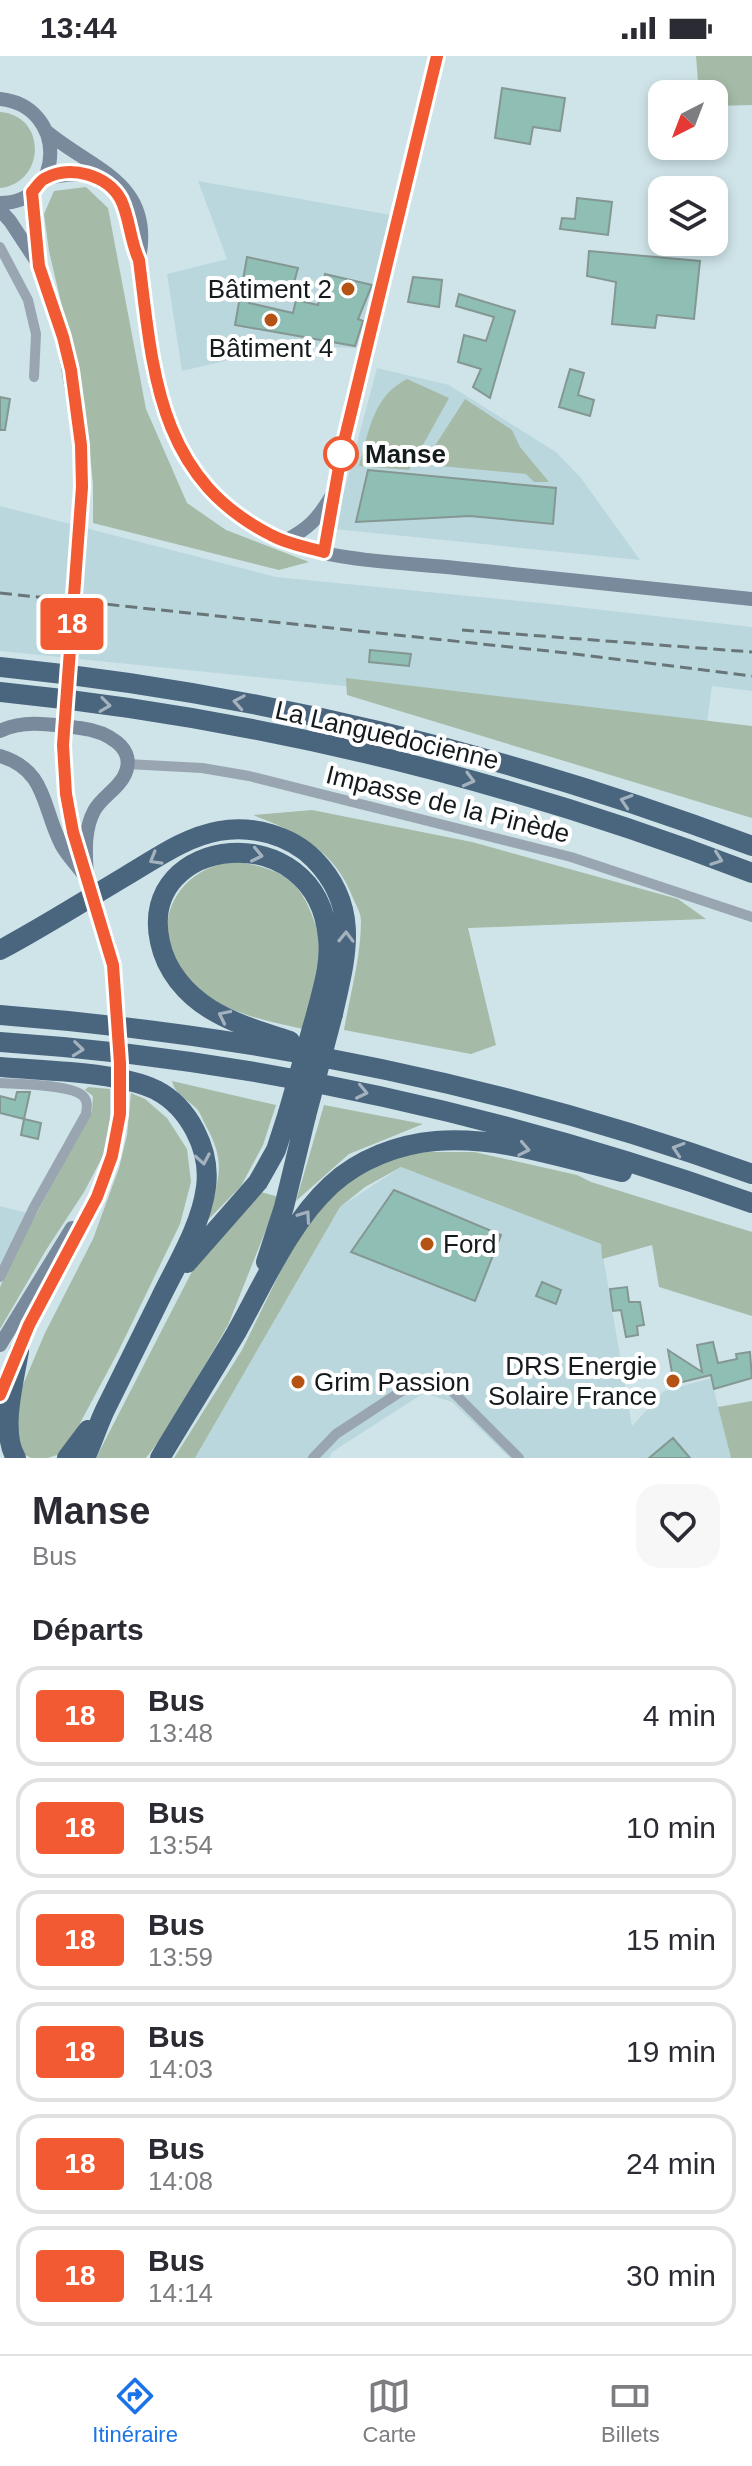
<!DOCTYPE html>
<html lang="fr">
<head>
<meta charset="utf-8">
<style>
	body { margin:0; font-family:Helvetica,sans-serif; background:#f7f7f7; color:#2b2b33; height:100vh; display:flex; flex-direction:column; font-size:30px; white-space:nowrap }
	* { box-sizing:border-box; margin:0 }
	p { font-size:26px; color:#7c7c81 }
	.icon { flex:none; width:44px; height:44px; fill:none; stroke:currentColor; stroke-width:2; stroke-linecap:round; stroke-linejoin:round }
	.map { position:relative; height:1402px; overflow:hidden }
	.details { display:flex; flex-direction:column; background:#fff; flex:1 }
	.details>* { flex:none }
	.badge { padding:0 16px; border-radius:6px; font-size:28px; line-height:52px }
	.needle { width:52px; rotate:222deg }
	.controls { position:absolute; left:648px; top:24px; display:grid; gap:16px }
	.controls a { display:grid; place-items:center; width:80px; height:80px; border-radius:16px; background:#fff; box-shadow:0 4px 12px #0003; font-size:40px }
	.map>.badge { position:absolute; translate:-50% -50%; box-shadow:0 0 0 4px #fff }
	h2 { padding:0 32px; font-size:30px; line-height:72px }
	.round { display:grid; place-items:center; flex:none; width:84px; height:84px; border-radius:24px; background:#f7f7f7 }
	.headline { display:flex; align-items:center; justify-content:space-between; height:136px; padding:0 32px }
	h1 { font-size:38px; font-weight:600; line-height:60px }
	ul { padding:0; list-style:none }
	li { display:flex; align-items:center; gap:24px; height:100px; margin:0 16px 12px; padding:0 16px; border:4px solid #e1e1e2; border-radius:24px }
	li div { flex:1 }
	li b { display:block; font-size:30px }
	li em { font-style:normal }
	li .badge { min-width:88px; font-weight:700; text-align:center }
	.status { display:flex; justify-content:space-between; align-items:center; height:56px; padding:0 40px; background:#fff; direction:ltr }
	.status svg { height:22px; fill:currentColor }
	.tab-bar { display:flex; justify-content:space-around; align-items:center; height:112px; border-top:2px solid #e1e1e2; background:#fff; font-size:22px; color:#7c7c81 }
	.tab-bar a { display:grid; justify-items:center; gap:4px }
	.tab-bar .on { color:#1a73e8 }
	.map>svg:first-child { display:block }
</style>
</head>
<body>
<div class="status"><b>13:44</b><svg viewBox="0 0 49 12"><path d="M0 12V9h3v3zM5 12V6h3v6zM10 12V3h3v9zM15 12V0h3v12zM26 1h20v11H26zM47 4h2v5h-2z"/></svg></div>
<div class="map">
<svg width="752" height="1402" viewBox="0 0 752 1402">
	<rect width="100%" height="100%" fill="#cfe4e9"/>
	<path fill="#bbd7de" d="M198,125L391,159L378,233L357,292L289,290L182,315L167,218L227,203Z
		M377,312L449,329L556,396L581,422L640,504L334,473Z
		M0,450L276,521L551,548L752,571V635L712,630L707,667L0,595Z
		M401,1111L601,1188L632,1370L664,1335L711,1322L731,1402H510L452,1346L424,1337L332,1396L329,1402H195L340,1151Z
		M0,1150L27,1157L0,1211Z"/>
	<path fill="#a5baa7" d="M696,0H752V49L714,50V38H699Z
		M0,56C47,59 46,127 0,132Z
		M86,131L108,152L146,353L187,447L226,474L309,506L279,514L93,467V428L85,349L49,195L44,158L54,135Z
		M407,323L449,342L409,414L359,410C369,375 373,340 407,323Z
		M465,343L512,374L520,391L549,426H534L526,418L429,409L427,402Z
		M346,622L752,670V762L347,639Z
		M312,754L472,786L678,843L706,863L468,872L496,989L471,998L344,974C350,939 361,901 361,865C361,857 356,849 353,842C335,794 298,776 253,759Z
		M235,805C283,814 300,822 316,870C320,884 323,898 321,913C317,933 308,954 303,973C268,965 229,958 200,935C144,889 163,815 235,805Z
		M172,1025L276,1049L263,1089L241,1130L204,1168C218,1128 228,1109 206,1070C203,1065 201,1058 197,1053C187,1043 176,1040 172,1025Z
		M88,1031L110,1033V1064L105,1096L84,1136L46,1194L0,1273V1231L21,1186L92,1055L93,1040L85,1034Z
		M131,1037L145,1043L167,1062L187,1093L191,1126L180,1168L118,1296L70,1386L57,1399L48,1402H31L22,1397L13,1369L22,1331L45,1277L93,1183L119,1112L127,1079Z
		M324,1049L423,1068L349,1098L296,1145Z
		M418,1096H474L577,1119L591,1126L752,1176V1260L659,1231L652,1189L602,1203L601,1188L401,1111L365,1131L340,1151L195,1402H174L242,1294L288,1200L304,1175L338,1133L367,1115L394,1102Z
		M261,1136L279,1141L228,1269L168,1373L146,1402H96L201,1198Z
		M752,1345V1402H731L718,1351Z"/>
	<path fill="#8fbeb4" stroke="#849793" stroke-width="2" d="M502,32L565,42L560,75L533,71L530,88L495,82Z
		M577,142L612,146L608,179L560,173L562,162L575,163Z
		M589,195L700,205L694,263L657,259L655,272L612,268L616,226L587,220Z
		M247,201L298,212L292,234L253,226L249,247L293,257L296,244L318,249L325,218L372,229L358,263L363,265L355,290L235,269Z
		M413,221L442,224L439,251L408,246Z
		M459,238L515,255L490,342L473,331L481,313L458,306L464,279L486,285L494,261L456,250Z
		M570,313L584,317L578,339L594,344L590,360L559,351Z
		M0,341L10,343L5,374H0Z
		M368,414L556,432L553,468L470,460L356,466Z
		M370,594L411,598L409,610L369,606Z
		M17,1036H30L24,1063L0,1057V1040L15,1044Z
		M24,1063L41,1067L38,1083L21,1079Z
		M394,1134L501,1179L475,1245L351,1196Z
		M542,1226L561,1234L556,1248L536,1240Z
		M627,1231L629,1246H640L644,1269L637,1270L638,1279L626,1281L621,1254L613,1255L610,1233Z
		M713,1286L718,1307L737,1303L736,1298L750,1296L752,1322L714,1333L711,1319L674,1328L668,1294L702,1316L697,1289Z
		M673,1382L690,1402H649Z"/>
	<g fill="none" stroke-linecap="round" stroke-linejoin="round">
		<path stroke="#99a6b2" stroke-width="10" d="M0,191L28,244L36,278L34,321
			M127,708L202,712L249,720L571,801L752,861
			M0,1027C17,1028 71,1028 83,1040C88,1045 87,1051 86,1058L34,1151L0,1221
			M313,1402L336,1378L411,1329L432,1324L448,1331L519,1402"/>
		<path stroke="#788a9c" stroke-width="14" d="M0,43C68,50 66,147 0,147
			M47,76C94,115 154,126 139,203
			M44,123C85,113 114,115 127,162C131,176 133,190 139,204C146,263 148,327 174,382C194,423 231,459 271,479C323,506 399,506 456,512C554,522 653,532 752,543
			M32,136L39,210L63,281L81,389L82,431L76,516
			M0,154L10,165L39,209
			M285,485C309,472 318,463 332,439
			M324,496L342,394L437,0
			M0,675C25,663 53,669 80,672C104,675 141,691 123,722C115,735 101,742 94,755C83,776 86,800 87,823
			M63,689L68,755L82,806
			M0,700C47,714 42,751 61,788C67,800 79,811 87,823
			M99,858L109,889L116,936
			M0,1289L72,1172
			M0,1338C10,1314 20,1289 31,1265C66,1198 110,1135 120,1058"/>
		<path stroke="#4a657e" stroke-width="20" d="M0,611C257,637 511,699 752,790
			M0,636C257,662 511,724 752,817
			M0,894C43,871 84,845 126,820C155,803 185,781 219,775C252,769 290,779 314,803C361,851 346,900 333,958
			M0,959C257,979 509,1030 752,1118
			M290,985C263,976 234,968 210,953C186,938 166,915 160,886C136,778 317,758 328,882C331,907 323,931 317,955
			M0,986C257,1003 510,1061 752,1147
			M0,1011C44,1015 116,1015 156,1034C189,1051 211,1094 206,1131C201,1170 177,1208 160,1243C142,1279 124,1315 106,1352C98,1368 93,1386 85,1402
			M266,1206L284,1151L306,1060
			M187,1207L258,1126L276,1094L288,1057
			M16,1402C0,1376 14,1326 19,1295
			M67,1402L88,1374
			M160,1402C185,1360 211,1319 236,1277C264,1227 289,1168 331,1129C359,1103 399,1088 436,1085C499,1080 562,1102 622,1116"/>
		<path stroke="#697679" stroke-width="3" stroke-dasharray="12 6" stroke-linecap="butt" d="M0,537L567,597L752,620
			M462,574L752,596"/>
		<path stroke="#788a9c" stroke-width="14" d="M73,557L76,516
			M63,689L71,580
			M87,823L99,858
			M116,936L120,1058"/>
		<path stroke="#4a657e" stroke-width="20" d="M288,1057L317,955
			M306,1060L333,958"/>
	</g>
	<defs><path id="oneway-chevron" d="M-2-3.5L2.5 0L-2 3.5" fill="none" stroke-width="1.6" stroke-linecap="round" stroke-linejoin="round" transform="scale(2)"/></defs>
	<g stroke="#a4b2be">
		<use href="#oneway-chevron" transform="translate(239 646) rotate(-170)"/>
		<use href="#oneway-chevron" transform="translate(105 649) rotate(8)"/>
		<use href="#oneway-chevron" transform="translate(469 724) rotate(15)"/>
		<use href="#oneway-chevron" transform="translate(626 745) rotate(-162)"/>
		<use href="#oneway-chevron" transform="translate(257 799) rotate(12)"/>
		<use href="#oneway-chevron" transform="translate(155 803) rotate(150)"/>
		<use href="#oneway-chevron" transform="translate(717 803) rotate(20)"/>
		<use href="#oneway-chevron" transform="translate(346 881) rotate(-89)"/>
		<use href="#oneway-chevron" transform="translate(224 960) rotate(-154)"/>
		<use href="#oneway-chevron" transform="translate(78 993) rotate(6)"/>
		<use href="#oneway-chevron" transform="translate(362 1036) rotate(12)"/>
		<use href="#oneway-chevron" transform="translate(524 1093) rotate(11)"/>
		<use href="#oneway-chevron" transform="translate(678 1093) rotate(-162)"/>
		<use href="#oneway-chevron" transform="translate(203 1103) rotate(80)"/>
		<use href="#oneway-chevron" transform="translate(305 1160) rotate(-55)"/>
	</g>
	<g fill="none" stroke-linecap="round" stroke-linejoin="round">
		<g stroke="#fff" stroke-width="18">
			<path id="line" d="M0,1339L29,1269L97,1141L112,1100L120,1058V1007L113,909L73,776L66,738L63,689L82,431L81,389L71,314L63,281L39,210L32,136C36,132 40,125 44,123C70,108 108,119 121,144C130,163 130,185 139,204C153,316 157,421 271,479C287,488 306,491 324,496L342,394L437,0"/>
		</g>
		<use href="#line" stroke="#f15a32" stroke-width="12"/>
	</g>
	<g fill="#b55315" stroke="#fff" stroke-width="3">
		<circle cx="348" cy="233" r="8"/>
		<circle cx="271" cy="264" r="8"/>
		<circle cx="427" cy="1188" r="8"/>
		<circle cx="673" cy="1325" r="8"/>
		<circle cx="298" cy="1326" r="8"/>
	</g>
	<circle fill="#fff" stroke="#f15a32" stroke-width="4" cx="341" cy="398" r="16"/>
	<g text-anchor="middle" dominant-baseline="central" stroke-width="8" stroke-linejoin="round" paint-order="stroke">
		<g font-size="26" fill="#141b1d" stroke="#fff" text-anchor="end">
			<text x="332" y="233">Bâtiment 2</text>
			<text x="271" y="292" text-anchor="middle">Bâtiment 4</text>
			<text x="443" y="1188" text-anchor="start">Ford</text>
			<text x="657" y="1310">DRS Energie<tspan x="657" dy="30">Solaire France</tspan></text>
			<text x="314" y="1326" text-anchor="start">Grim Passion</text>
		</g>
		<g font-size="26" font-weight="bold" fill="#141b1d" stroke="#fff" text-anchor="start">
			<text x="365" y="398">Manse</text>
		</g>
		<g font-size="26" fill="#141b1d" stroke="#fff">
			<text transform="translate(387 679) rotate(13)">La Languedocienne</text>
			<text transform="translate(448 748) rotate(14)">Impasse de la Pinède</text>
		</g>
	</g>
</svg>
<div class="controls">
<a><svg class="needle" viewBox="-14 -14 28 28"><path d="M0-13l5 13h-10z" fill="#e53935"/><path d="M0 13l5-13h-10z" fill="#7c7c81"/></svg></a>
<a><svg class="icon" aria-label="layers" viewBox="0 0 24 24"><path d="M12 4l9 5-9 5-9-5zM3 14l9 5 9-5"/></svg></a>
</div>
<b class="badge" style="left:72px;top:568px;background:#f15a32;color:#fff">18</b>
</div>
<section class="details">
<div class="headline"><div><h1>Manse</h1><p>Bus</p></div><a class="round"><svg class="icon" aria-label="heart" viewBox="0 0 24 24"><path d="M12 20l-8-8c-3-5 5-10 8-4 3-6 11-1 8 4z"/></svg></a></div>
<h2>Départs</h2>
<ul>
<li><span class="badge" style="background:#f15a32;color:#fff">18</span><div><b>Bus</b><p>13:48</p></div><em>4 min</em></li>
<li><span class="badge" style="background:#f15a32;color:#fff">18</span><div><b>Bus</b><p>13:54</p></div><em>10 min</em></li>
<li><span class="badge" style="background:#f15a32;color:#fff">18</span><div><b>Bus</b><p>13:59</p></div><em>15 min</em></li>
<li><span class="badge" style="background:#f15a32;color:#fff">18</span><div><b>Bus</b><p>14:03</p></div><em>19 min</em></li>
<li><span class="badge" style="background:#f15a32;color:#fff">18</span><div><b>Bus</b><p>14:08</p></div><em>24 min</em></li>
<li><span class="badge" style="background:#f15a32;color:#fff">18</span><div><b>Bus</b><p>14:14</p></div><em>30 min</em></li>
</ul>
</section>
<nav class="tab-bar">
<a class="on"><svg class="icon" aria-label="directions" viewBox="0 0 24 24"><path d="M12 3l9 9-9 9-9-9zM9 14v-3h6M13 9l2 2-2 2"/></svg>Itinéraire</a>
<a><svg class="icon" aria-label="map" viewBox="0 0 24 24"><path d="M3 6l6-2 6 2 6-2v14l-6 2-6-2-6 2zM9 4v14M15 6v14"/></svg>Carte</a>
<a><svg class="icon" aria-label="tickets" viewBox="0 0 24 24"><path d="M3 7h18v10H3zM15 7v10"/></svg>Billets</a>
</nav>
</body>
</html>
